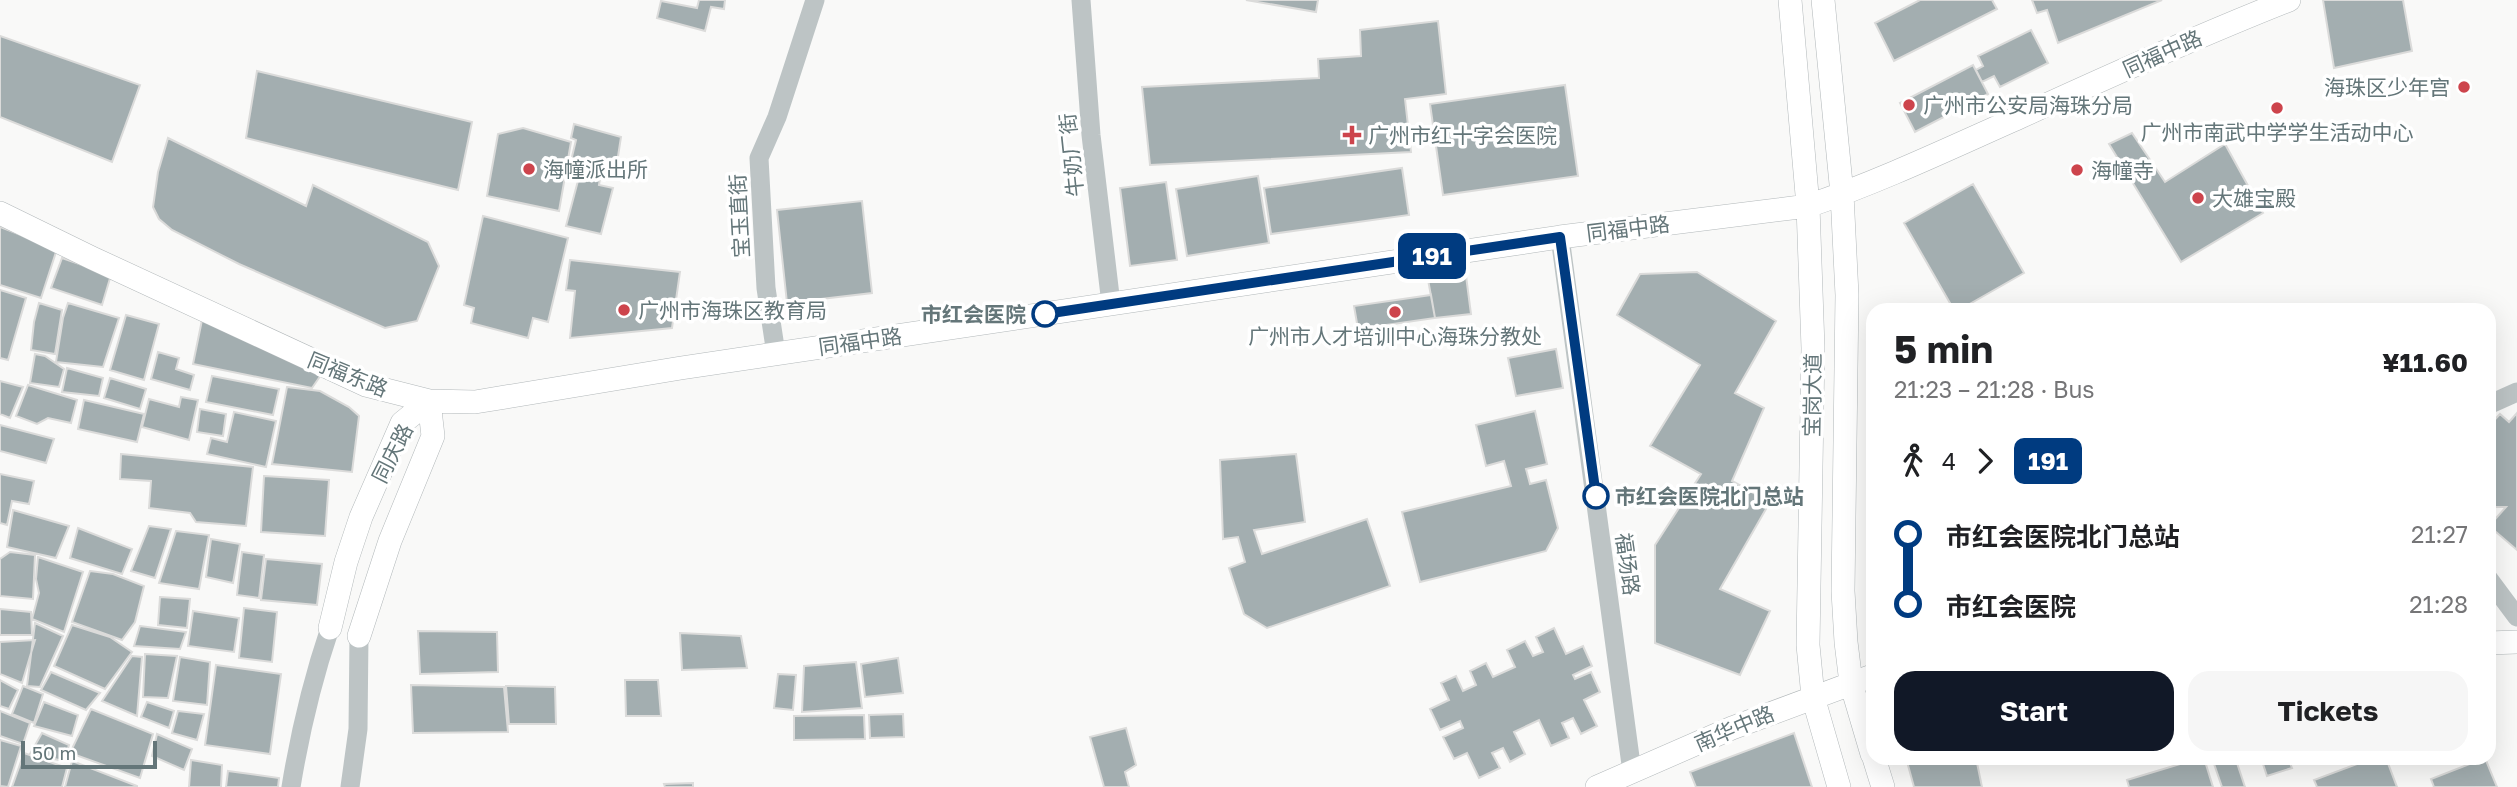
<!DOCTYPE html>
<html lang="en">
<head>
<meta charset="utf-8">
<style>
	body { margin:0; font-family:"Golos Text","Noto Sans SC",sans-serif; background:#f6f6f6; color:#202124; height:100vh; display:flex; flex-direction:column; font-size:26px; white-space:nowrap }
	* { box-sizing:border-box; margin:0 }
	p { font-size:23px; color:#757577 }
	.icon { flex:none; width:38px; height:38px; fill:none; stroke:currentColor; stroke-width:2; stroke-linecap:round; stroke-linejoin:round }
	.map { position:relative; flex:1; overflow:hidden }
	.panel { position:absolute; left:1866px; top:303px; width:630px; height:462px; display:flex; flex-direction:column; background:#fff; border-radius:21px; box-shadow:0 7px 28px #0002 }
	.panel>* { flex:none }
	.badge { padding:0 14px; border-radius:10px; font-size:24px; line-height:46px }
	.scale { position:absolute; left:21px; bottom:18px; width:136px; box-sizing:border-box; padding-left:7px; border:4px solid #647679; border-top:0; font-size:19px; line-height:24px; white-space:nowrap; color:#647679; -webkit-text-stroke:5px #fff; paint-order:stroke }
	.map>.badge { position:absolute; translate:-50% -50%; box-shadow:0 0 0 4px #fff }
	.legs { display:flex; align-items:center; gap:10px; height:77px; padding:0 28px; font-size:23px }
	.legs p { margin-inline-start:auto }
	.head { display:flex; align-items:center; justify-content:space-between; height:119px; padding:0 28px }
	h1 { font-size:38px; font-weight:700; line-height:52px }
	.primary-button { display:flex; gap:14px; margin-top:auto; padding:14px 28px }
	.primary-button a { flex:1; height:80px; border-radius:21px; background:#111827; color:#fff; font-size:28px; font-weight:700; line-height:80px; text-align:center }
	.primary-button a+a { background:#f6f6f6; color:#202124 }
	ul { padding:0 28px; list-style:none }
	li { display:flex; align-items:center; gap:24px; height:70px; font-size:26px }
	li i { display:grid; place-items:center; width:10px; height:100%; margin:0 9px; background:currentColor }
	li i::after { content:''; width:18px; height:18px; margin:-9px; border:5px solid; border-radius:50%; background:#fff }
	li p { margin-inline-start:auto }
	li:first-child i { background:linear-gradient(#0000 50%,currentColor 0) }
	li:last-child i { background:linear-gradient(currentColor 50%,#0000 0) }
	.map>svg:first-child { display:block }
</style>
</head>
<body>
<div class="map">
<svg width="2517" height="787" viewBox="0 0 2517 787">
	<rect width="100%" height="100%" fill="#f9f9f8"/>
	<path fill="#a3aeb0" stroke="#dbdbda" stroke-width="2" d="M699,0H725L724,9L711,7L705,31L657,18L661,1L697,8Z
		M1246,0H1318L1316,12Z
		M1920,0H1992L1997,9L1894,61L1875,23Z
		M2032,0H2162L2058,43L2047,10L2037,13Z
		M2323,0H2403L2412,51L2334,68Z
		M1438,21L1446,94L1405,99L1411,152L1150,165L1142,87L1319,78L1318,59L1361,56L1360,30Z
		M2031,30L2048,63L2000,87L1994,76L1982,82L1976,70L1983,66L1978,56Z
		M0,36L140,85L112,162L0,117Z
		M1973,65L1988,94L1915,132L1900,103Z
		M257,71L472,122L458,190L246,138Z
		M1565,85L1578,176L1443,195L1430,104Z
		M574,124L621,137L615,176L601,172L599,185L613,188L601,234L566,226L579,177L590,179L591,170L570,165L576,140L571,138Z
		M523,128L571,142L559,211L487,196L498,134Z
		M2132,133L2165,182L2225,144L2263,213L2181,262L2109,144Z
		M168,138L306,206L313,185L428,242L439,266L417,321L385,328L239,264L172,230L159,219L153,207L158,172Z
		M1402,168L1409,215L1271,234L1264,188Z
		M1258,176L1269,243L1187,256L1176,189Z
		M1166,182L1177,260L1130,266L1120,188Z
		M1973,184L2024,273L1959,310H1954L1904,223Z
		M862,201L872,293L787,303L777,210Z
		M483,216L568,238L548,322L533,318L528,338L471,323L474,308L464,305Z
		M0,227L57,249L41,298L0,285Z
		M62,258L111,275L102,305L51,288Z
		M570,260L680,272L672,328L570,338L575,291L566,290Z
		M1465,268L1471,314L1435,318L1427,274Z
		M1697,272L1776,321L1735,393L1764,408L1732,481L1770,502L1720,589L1770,611L1740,675L1655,643V545L1701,474L1650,446L1700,365L1617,315L1640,274Z
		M0,290L26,298L8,360L0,358Z
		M1431,295L1435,318L1358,329L1354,306Z
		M39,303L62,310L55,354L31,350L34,322Z
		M68,303L119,318L103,367L56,362L63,318Z
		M126,315L159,324L144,380L110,370Z
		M202,320L321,375L312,388L193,364Z
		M1556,349L1563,388L1516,396L1508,358Z
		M158,352L179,358L176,369L194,375L190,390L151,379Z
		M35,354L45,356L64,369L59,387L30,383Z
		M67,368L103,378L99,396L62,392Z
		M212,376L279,389L273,415L206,402Z
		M110,378L146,389L140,409L104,398Z
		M0,381L23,387L10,418L0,414Z
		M28,385L77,400L71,423L48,418L37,424L16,416Z
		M287,387L320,391L349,407L359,416L352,472L272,464Z
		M181,397L198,400L189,440L142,427L149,399L179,407Z
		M84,400L144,414L137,442L78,429Z
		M200,409L226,414L223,436L197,432Z
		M1535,411L1547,464L1526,469L1530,484L1546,480L1558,528L1546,551L1420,582L1402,512L1511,486L1504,461L1486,466L1476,425Z
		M234,412L276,421L266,467L207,454L211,438L227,442Z
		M2517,413V550L2489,526L2506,507H2488V427L2500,414L2509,422Z
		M0,425L54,439L46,463L0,451Z
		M121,454L253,467L246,526L196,522L190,513L149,508L151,481L120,479Z
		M1296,454L1305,522L1254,530L1262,554L1367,519L1390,586L1267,628L1244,614L1229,568L1245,562L1238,537L1223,539L1220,460Z
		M0,474L34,481L29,504L12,501L7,525L0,523Z
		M264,476L329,480L325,536L261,532Z
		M13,510L69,526L56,558L7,547Z
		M149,526L171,529L155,578L131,571Z
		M78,528L132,549L122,574L70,558Z
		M176,531L209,535L199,589L159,583Z
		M211,539L240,544L233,583L206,577Z
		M10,552L35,555L33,599L0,596V559Z
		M242,552L264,555L259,598L237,595Z
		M38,557L83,572L64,632L32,619L39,593L36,579Z
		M266,559L322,564L317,605L261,600Z
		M90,571L113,574L144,586L135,622L122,640L72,622Z
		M160,597L190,599L187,628L158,625Z
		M244,608L277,612L272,662L239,658Z
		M0,609L31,612L32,635H0Z
		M193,611L239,618L234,652L188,646Z
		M35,623L63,636L40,687L27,686Z
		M72,625L110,637L132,652L105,689L54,666Z
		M140,626L186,632L180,649L134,646Z
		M1554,628L1566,654L1583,646L1592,666L1573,675L1575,679L1591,672L1600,692L1584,700L1597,726L1581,734L1573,718L1562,723L1569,738L1551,746L1539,720L1514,732L1525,754L1510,762L1503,748L1492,753L1500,768L1479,778L1467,753L1454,759L1443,737L1463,728L1460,721L1440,730L1430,709L1449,700L1441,683L1456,676L1463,691L1476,685L1470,671L1486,663L1493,677L1515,667L1507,650L1525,641L1533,656L1543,652L1536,637Z
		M418,631L497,632L498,672L420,674Z
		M680,633L741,636L747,668L682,670Z
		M35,640L22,683L0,674V642Z
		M145,654L177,656L168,698L143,697Z
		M132,656L142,657L137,716L102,701Z
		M180,657L210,662L207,705L173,701Z
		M898,658L903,693L865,697L861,664Z
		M856,662L862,708L802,712L804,666Z
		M216,665L281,674L270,754L205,745Z
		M51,672L100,693L86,710L41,690Z
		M778,674L796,675L793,710L774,708Z
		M0,680L18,690L9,709L0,706Z
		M625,680H658L661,716H626Z
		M411,685L504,687L508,732L413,733Z
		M23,686L43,694L34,723L12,714Z
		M506,686L555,687L556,724H509Z
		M44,702L78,715L72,736L34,726Z
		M147,702L174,711L169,728L141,717Z
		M91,709L153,734L140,778L70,753Z
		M0,711L30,723L23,744L0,736Z
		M178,711L204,714L197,740L172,733Z
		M903,714L904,737L870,738L869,715Z
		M864,715L865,739L794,740V716Z
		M1126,728L1136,765L1125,772L1129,787H1104L1090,737Z
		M42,733L69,745L64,761L30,754Z
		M1794,733L1812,787H1696L1690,772Z
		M157,734L192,749L184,770L152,756Z
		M0,740L21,746L8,787L0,786Z
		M24,753L67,768L62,787H12Z
		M1906,758H1976L1982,787H1914Z
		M2200,758H2204L2213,787H2129L2127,780Z
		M2212,758H2253L2237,763L2245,787H2222Z
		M2261,758H2288L2292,768L2267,776Z
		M2373,758H2386L2397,787H2317L2314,780Z
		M2485,758L2497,787H2434L2431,779Z
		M191,760L222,765L221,787H189Z
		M72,761L137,786V787H65Z
		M228,771L279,778L278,787H226Z
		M693,783V787H665L664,784Z"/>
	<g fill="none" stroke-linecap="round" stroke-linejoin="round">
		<g stroke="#b2b8ba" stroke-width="24">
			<path id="major" d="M1790,0L1808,206L1813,348L1808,645L1813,697L1839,787
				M1823,0L1842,194L1847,295L1843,591L1846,642L1851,683L1872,754
				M0,213L92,258L366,385L429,401L475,402L681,368L1560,237L1808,206C1881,181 1950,148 2020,117C2109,76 2198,36 2289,0
				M330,628L346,562L361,517L402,423L429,401
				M359,636L390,541L433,436L429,401
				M2488,643L2517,642
				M1874,758L1883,787
				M1597,787L1732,728L1872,676"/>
		</g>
		<path stroke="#bdc4c5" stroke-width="19" d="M1081,0L1091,135L1111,304
			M1560,237L1632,772
			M776,354L766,288L759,158L777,117L815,0
			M2488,405L2517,392
			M2488,578L2517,617
			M291,787C300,732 312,681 330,628
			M350,787L358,729L359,636"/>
		<use href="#major" stroke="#fff" stroke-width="23"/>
	</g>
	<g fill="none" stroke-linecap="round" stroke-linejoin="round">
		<g stroke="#fff" stroke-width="16">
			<path id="line-1" d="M1045,314L1560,237L1596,496"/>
		</g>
		<use href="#line-1" stroke="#003b80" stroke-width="10"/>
	</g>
	<g fill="#cd444c" stroke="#fff" stroke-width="2.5">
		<circle cx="2464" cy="87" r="7"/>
		<circle cx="1909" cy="105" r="7"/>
		<circle cx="2277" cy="108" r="7"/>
		<path d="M1348.5 124.5h7v7h7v7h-7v7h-7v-7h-7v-7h7z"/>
		<circle cx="529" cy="169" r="7"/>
		<circle cx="2077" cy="170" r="7"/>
		<circle cx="2198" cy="198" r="7"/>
		<circle cx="624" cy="310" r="7"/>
		<circle cx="1395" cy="312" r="7"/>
	</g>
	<g fill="#fff" stroke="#003b80" stroke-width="3.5">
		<circle cx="1045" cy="314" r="12"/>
		<circle cx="1596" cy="496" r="12"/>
	</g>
	<g text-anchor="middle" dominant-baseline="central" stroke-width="7" stroke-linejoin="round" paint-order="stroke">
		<g font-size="21" fill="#647679" stroke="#fff">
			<text transform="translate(2162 53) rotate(-24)">同福中路</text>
			<text transform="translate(1071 155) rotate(-96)">牛奶厂街</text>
			<text transform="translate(739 216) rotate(-93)">宝玉直街</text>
			<text transform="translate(1628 228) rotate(-7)">同福中路</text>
			<text transform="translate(860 341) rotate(-8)">同福中路</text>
			<text transform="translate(348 374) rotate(22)">同福东路</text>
			<text transform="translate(1812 395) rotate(-89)">宝岗大道</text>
			<text transform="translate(392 453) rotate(-63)">同庆路</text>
			<text transform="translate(1628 564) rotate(82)">福场路</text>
			<text transform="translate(1734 728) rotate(-23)">南华中路</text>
		</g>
		<g font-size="21" fill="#647679" stroke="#fff" text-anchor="start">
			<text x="2450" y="87" text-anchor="end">海珠区少年宫</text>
			<text x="1923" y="105">广州市公安局海珠分局</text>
			<text x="2277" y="132" text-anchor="middle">广州市南武中学学生活动中心</text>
			<text x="1368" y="135">广州市红十字会医院</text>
			<text x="543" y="169">海幢派出所</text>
			<text x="2091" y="170">海幢寺</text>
			<text x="2212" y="198">大雄宝殿</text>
			<text x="638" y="310">广州市海珠区教育局</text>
			<text x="1395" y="336" text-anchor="middle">广州市人才培训中心海珠分教处</text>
		</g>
		<g font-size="21" font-weight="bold" fill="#647679" stroke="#fff" text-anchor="end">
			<text x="1026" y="314">市红会医院</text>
			<text x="1615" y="496" text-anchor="start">市红会医院北门总站</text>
		</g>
	</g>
</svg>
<div class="scale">50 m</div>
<b class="badge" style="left:1432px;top:256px;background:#003b80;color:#fff">191</b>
<section class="panel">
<div class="head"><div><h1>5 min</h1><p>21:23 – 21:28 · Bus</p></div><b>¥11.60</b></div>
<div class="legs"><svg class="icon" aria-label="walk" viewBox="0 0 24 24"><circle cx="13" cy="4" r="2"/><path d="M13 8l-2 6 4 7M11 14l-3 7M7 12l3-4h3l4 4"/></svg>4<svg class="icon" aria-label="forward" viewBox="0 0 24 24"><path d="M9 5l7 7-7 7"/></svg><b class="badge" style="background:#003b80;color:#fff">191</b></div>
<ul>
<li><i style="color:#003b80"></i><b>市红会医院北门总站</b><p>21:27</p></li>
<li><i style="color:#003b80"></i><b>市红会医院</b><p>21:28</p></li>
</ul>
<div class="primary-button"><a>Start</a><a>Tickets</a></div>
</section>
</div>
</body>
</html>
